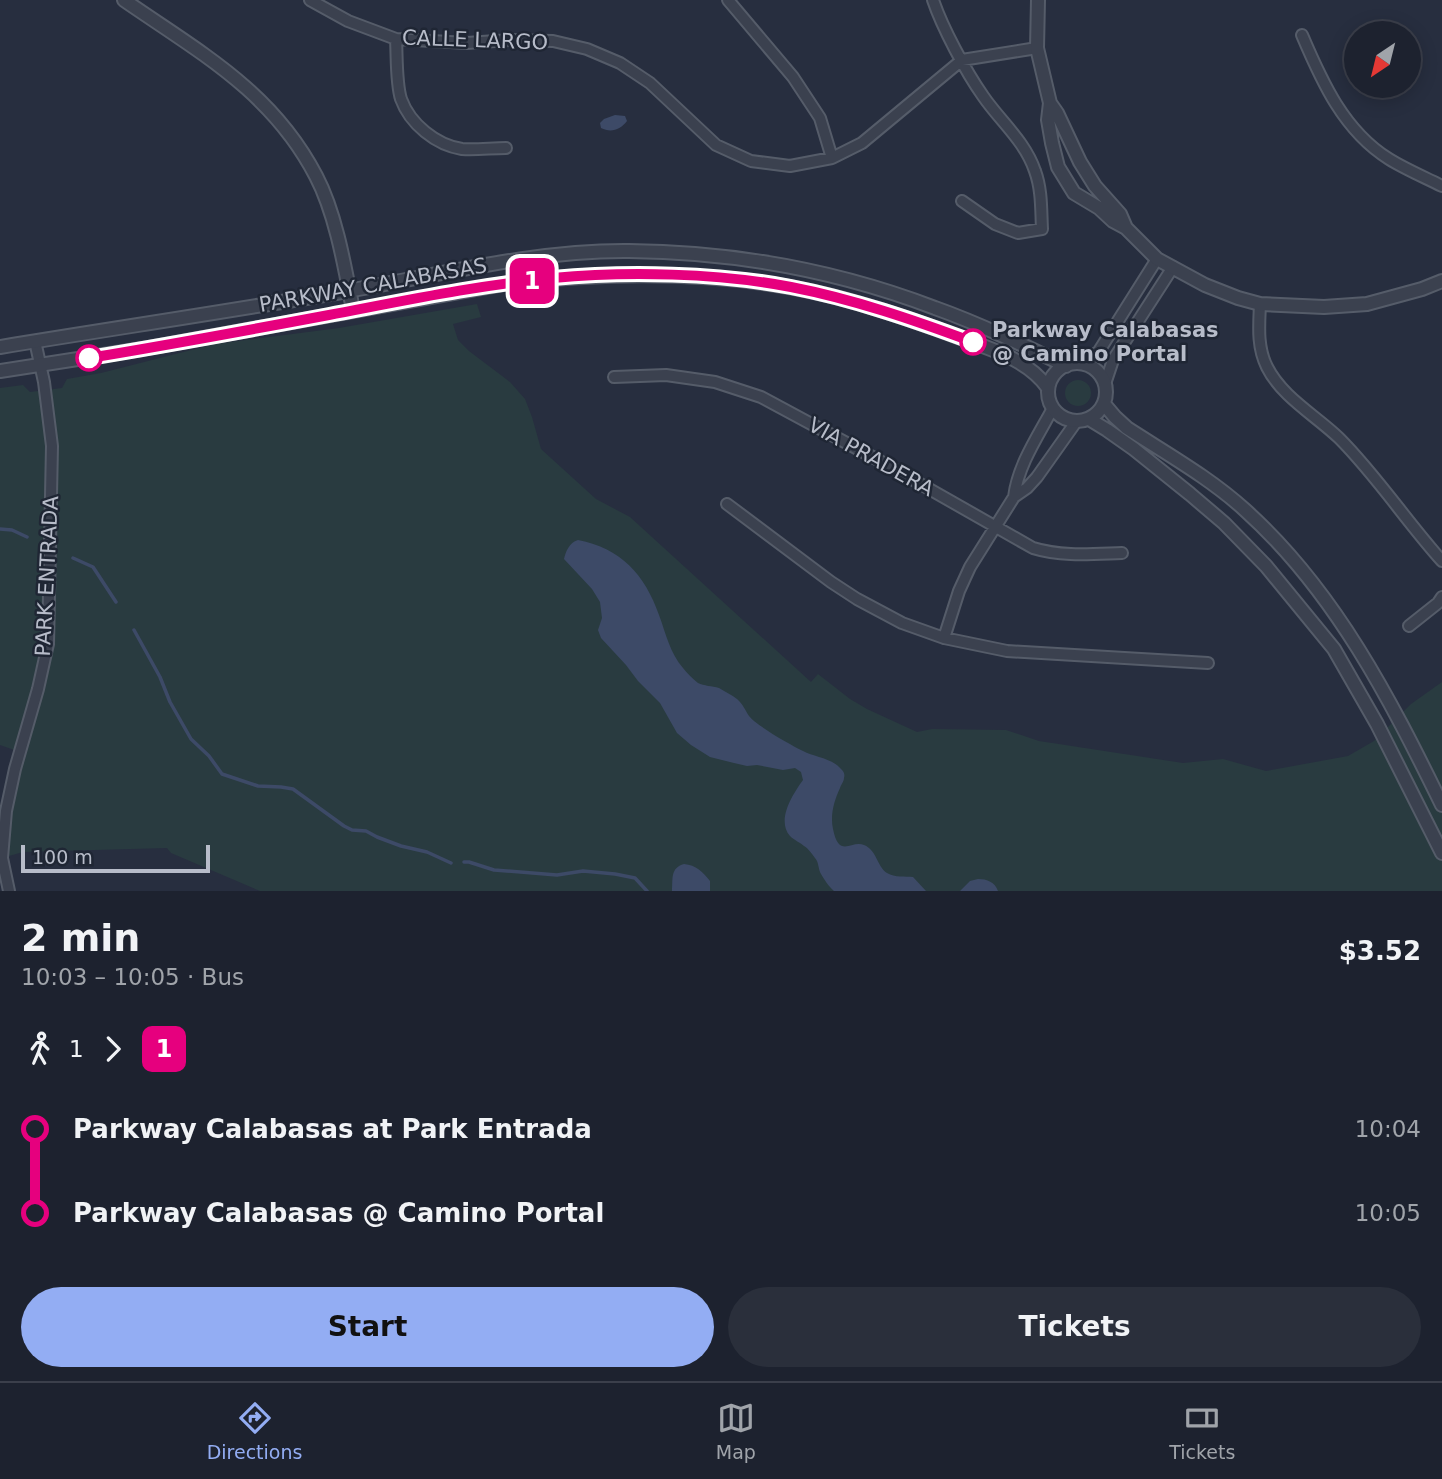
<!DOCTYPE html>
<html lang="en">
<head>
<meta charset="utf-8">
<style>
	body { margin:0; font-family:"DejaVu Sans",sans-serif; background:#2a2f3b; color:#f1f3f6; height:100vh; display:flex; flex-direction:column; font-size:26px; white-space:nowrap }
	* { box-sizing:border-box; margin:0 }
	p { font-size:23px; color:#a0a4aa }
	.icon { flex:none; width:38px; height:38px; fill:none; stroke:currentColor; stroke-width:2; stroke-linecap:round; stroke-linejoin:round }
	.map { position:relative; height:891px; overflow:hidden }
	.panel { display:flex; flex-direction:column; background:#1d222f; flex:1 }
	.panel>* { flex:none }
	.badge { padding:0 14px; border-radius:10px; font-size:24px; line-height:46px }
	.needle { width:46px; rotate:215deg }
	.buttons { position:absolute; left:1344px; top:21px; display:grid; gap:14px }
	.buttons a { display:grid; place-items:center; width:77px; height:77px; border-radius:50%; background:#1d222f; box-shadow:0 4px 18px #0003,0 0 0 2px #3b3f4b; font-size:35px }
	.scale { position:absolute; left:21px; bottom:18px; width:189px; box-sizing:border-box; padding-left:7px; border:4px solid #b7bcc9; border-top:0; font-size:19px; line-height:24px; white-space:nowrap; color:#b7bcc9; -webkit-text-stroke:5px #1f2634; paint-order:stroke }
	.map>.badge { position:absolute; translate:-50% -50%; box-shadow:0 0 0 4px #fff }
	.legs { display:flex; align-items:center; gap:10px; height:77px; padding:0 21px; font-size:23px }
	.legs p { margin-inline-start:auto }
	.headline { display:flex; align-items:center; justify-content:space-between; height:119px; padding:0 21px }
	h1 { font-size:38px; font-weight:700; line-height:52px }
	.action { display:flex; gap:14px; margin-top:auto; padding:14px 21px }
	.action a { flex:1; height:80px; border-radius:42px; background:#93adf3; color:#111; font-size:28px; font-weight:700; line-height:80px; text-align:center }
	.action a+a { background:#2a2f3b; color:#f1f3f6 }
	ul { padding:0 21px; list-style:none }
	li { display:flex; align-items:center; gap:24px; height:84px; font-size:26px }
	li i { display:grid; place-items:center; width:10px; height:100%; margin:0 9px; background:currentColor }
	li i::after { content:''; width:18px; height:18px; margin:-9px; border:5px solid; border-radius:50%; background:#1d222f }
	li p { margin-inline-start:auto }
	li:first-child i { background:linear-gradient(#0000 50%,currentColor 0) }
	li:last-child i { background:linear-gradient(currentColor 50%,#0000 0) }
	.tab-bar { display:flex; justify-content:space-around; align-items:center; height:98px; border-top:2px solid #3b3f4b; background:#1d222f; font-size:19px; color:#a0a4aa }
	.tab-bar a { display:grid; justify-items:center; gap:4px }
	.tab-bar .on { color:#93adf3 }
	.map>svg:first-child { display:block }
</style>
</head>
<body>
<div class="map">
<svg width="1442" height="891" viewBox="0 0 1442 891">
	<rect width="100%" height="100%" fill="#272e3f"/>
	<path fill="#293b40" d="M477,304L481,317L453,324L458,340L469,351L510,382L525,399L532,417L541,449L596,499L630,517L811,682L818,674L850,699L867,709L917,732L932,729L1006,730L1039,741L1183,763L1223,759L1266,771L1348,756L1374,741L1411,704L1442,682V891H260L171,853L167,848L23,852L2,858L20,752L0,745V388L23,385L30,392L62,388L67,379L101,373L215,344L339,328Z
		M1065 393a13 13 0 1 1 26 0a13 13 0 1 1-26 0Z"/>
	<path fill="#3d4a67" d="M615,115L625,116L627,121C620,130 611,133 601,128L600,123L604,119Z
		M578,540C621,548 645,575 659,615C666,634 670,653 683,668C687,673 693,679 698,683C704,686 712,686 719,688C724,691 732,695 737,699C743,704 745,710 749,716C757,726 791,745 803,751C814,757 832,758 841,769C844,772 845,774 844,778C844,781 841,785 840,788C834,801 830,815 833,829C839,859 851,840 864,845C877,850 877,867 887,873C895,878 905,876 913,877L926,891H834C829,887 824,879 821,874C818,869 819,862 815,858C813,855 808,848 804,846C800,842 795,841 790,836C776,820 793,794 803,780L801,772L795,768L783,770L757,765L747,766L734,763L710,757L691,745L677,733L660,703L638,681L626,665L601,638L598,630L602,618L600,602L592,589L564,559C566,551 569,543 578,540Z
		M684,864C696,865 703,872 710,881V891H672C673,879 670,868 684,864Z
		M978,879C987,879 995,882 998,891H960L970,881Z"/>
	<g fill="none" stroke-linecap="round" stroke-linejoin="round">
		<path stroke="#3d4a67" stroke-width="3.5" d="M0,529L12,530L27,537
			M73,558L93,567L116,602
			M134,630L160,677L170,702L191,739L209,756L222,774L258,786L281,787L293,789L344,826L352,830L366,831L377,837L401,846L427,852L451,863
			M464,862H469L494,870L557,875L583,871L615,874L635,878L647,891"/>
		<g stroke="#555c69" stroke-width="14">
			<path id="minor" d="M310,0L348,21L396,39L467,43L511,40L553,41L587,49L620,63L650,83L716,145L751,161L790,166L832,158L862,143L962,60L1037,48
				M728,0L793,77L820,118L832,158
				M933,0C942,27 966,72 983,96C1000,121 1025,141 1035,171C1042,190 1041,210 1042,229L1018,233L995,224L962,201
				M1302,35C1322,82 1344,131 1389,159C1405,169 1424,177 1442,186
				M396,39C397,57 396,83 401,99C410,124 436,145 462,149C476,150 492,148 506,148
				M1260,304C1259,326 1257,347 1267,367C1282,397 1315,415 1339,438C1377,476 1406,521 1442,561
				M1082,364L1099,351L1157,259
				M614,377L666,375L715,382L761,397L880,461L1033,548C1062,557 1092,554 1122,553
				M1105,384L1113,360L1173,267
				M1014,497C1018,465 1038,436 1053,408
				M727,504L831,582L857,599L902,623L944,638L1007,651L1208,663
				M1409,626L1438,603L1442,597
				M944,638L959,591L970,567L1014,497L1027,488L1037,477L1076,422
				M9,891L2,858L6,811L15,769L38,689L48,644L52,446L44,382L35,341"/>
		</g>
		<g stroke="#555c69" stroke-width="16">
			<path id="tertiary" d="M124,0C199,52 272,91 316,176C336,214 345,268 353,310
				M1038,0L1037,48L1050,103L1057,113L1080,162L1095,186L1120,214L1126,228
				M1050,103L1048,120L1052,143L1058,167L1074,193L1099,208L1113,221L1126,228L1157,259L1205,285L1238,298L1260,304L1324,307L1367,304L1422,289L1442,281
				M0,347C116,328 231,311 347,291C439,275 535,250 629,251C733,252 838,271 935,308C980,324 1023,345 1066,366
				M1048 392a29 29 0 1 1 58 0a29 29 0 1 1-58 0Z
				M0,371L142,349L509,283C602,273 697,271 789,287C847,297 903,316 958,337C990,349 1028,359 1048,388
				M1104,404L1115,417L1127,428C1167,454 1210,478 1245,510C1335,591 1390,699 1442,805
				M1089,419L1107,430L1134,449L1190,494L1224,523L1266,566L1334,649L1377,724L1442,853"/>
		</g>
		<use href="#minor" stroke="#3b414f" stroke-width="10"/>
		<use href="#tertiary" stroke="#3b414f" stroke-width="12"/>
	</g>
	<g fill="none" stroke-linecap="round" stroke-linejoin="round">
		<g stroke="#fff" stroke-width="16">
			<path id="line-1" d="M89,358C169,345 249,330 329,315C403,301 478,285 553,278C627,271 718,273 791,287C853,299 914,320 973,342"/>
		</g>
		<use href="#line-1" stroke="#e6007e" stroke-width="10"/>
	</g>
	<g fill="#fff" stroke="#e6007e" stroke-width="3.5">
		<circle cx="973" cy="342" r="12"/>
		<circle cx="89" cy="358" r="12"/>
	</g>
	<g text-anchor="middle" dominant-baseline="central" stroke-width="5" stroke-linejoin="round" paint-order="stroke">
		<g font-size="21" fill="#b7bcc9" stroke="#1f2634">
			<text transform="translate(475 40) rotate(2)">CALLE LARGO</text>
			<text transform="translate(373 285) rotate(-10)">PARKWAY CALABASAS</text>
			<text transform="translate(871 457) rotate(29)">VIA PRADERA</text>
			<text transform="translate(47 576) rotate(-87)">PARK ENTRADA</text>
		</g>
		<g font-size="21" font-weight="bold" fill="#b7bcc9" stroke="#1f2634" text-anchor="start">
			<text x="992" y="330">Parkway Calabasas<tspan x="992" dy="24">@ Camino Portal</tspan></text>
		</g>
	</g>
</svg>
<div class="buttons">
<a><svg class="needle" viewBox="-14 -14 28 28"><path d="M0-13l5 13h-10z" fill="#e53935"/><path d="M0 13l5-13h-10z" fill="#a0a4aa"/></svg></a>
</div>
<div class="scale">100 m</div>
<b class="badge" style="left:532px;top:281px;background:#e6007e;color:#fff">1</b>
</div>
<section class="panel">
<div class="headline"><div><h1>2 min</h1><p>10:03 – 10:05 · Bus</p></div><b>$3.52</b></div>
<div class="legs"><svg class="icon" aria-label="walk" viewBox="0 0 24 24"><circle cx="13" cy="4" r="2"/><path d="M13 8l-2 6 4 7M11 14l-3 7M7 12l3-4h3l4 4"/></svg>1<svg class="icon" aria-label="forward" viewBox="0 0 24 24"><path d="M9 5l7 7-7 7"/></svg><b class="badge" style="background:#e6007e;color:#fff">1</b></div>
<ul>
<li><i style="color:#e6007e"></i><b>Parkway Calabasas at Park Entrada</b><p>10:04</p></li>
<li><i style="color:#e6007e"></i><b>Parkway Calabasas @ Camino Portal</b><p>10:05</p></li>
</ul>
<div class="action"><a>Start</a><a>Tickets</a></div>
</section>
<nav class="tab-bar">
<a class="on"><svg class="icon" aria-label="directions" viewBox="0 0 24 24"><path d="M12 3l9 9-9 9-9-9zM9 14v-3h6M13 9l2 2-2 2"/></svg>Directions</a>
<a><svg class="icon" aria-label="map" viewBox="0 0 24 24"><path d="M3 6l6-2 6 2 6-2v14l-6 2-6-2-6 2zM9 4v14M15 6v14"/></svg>Map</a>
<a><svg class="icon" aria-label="tickets" viewBox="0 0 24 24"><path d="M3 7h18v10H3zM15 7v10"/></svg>Tickets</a>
</nav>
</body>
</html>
